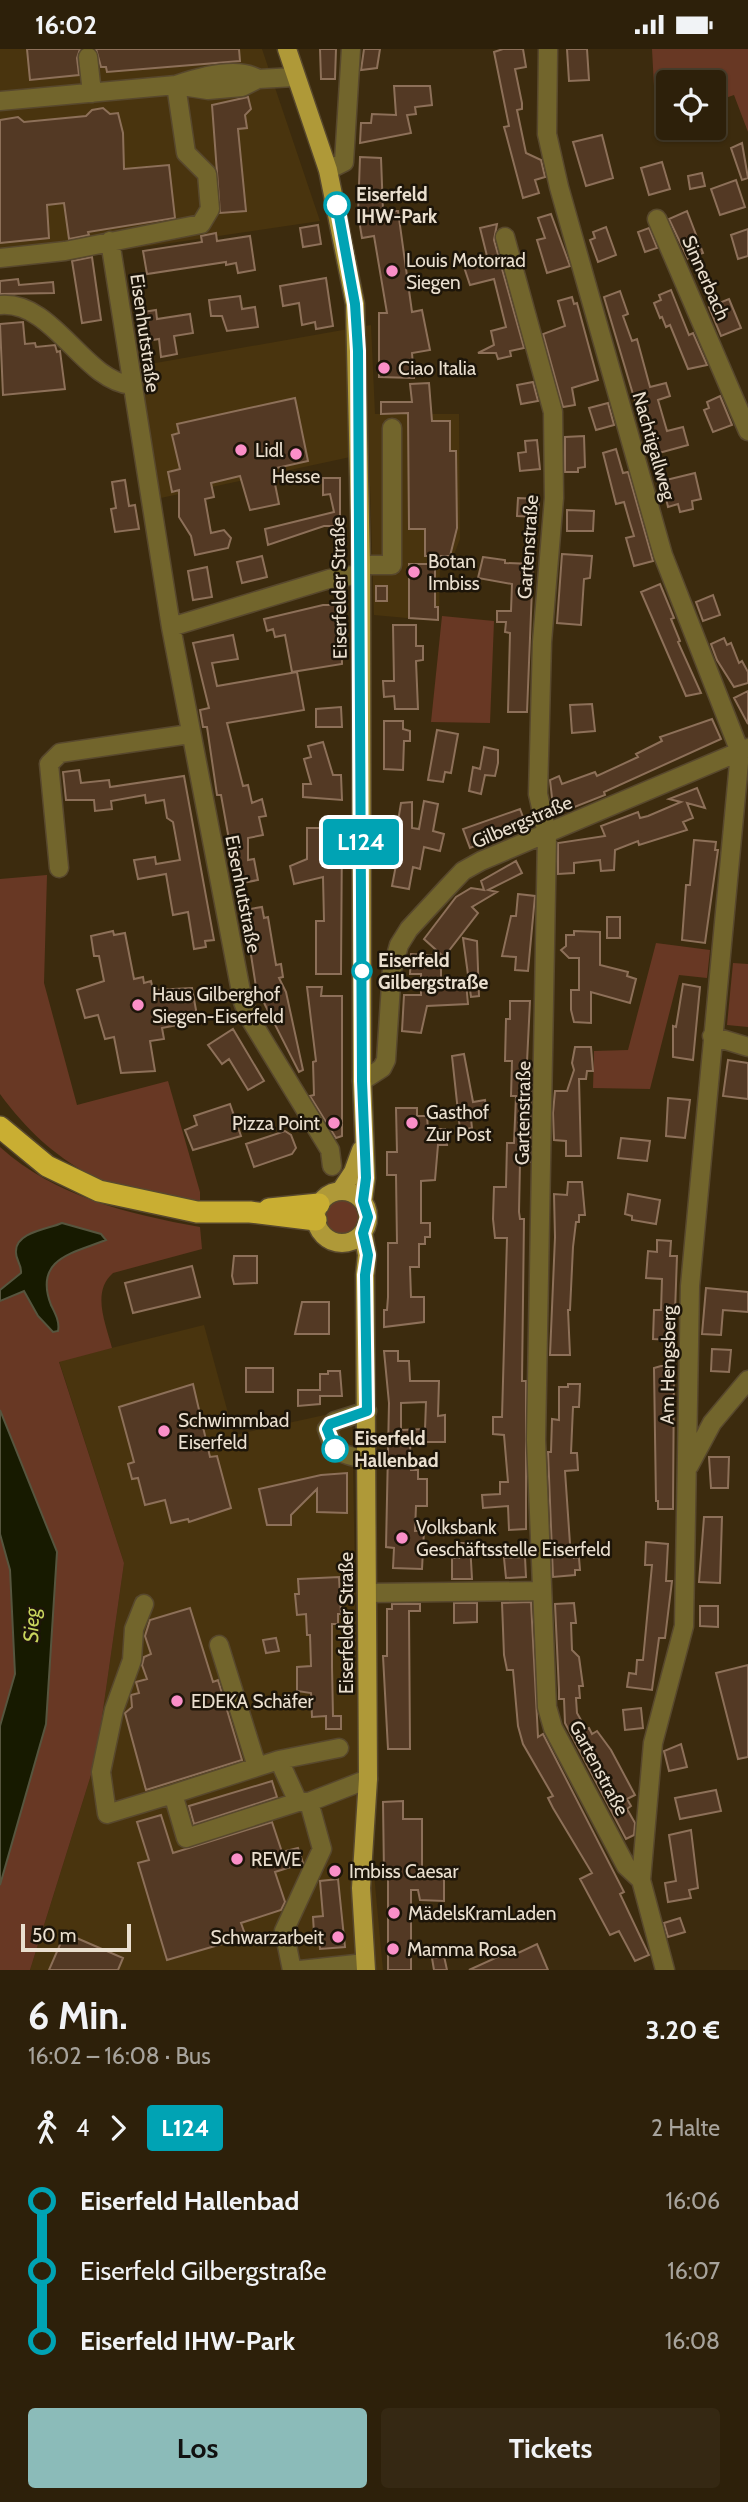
<!DOCTYPE html>
<html lang="de">
<head>
<meta charset="utf-8">
<style>
	body { margin:0; font-family:Cabin,sans-serif; background:#352813; color:#f1f3f6; height:100vh; display:flex; flex-direction:column; font-size:26px; white-space:nowrap }
	* { box-sizing:border-box; margin:0 }
	p { font-size:23px; color:#a7a39c }
	.icon { flex:none; width:38px; height:38px; fill:none; stroke:currentColor; stroke-width:2; stroke-linecap:round; stroke-linejoin:round }
	.map { position:relative; height:1921px; overflow:hidden }
	.details { display:flex; flex-direction:column; background:#2d200a; flex:1 }
	.details>* { flex:none }
	.badge { padding:0 14px; border-radius:5px; font-size:24px; line-height:46px }
	.buttons { position:absolute; left:656px; top:21px; display:grid; gap:14px }
	.buttons a { display:grid; place-items:center; width:70px; height:70px; border-radius:7px; background:#2d200a; box-shadow:0 2px 5px #0004,0 0 0 2px #483e2b; font-size:35px }
	.scale { position:absolute; left:21px; bottom:18px; width:110px; box-sizing:border-box; padding-left:7px; border:4px solid #eadfcf; border-top:0; font-size:19px; line-height:24px; white-space:nowrap; color:#eadfcf; -webkit-text-stroke:5px #1d1509; paint-order:stroke }
	.map>.badge { position:absolute; translate:-50% -50%; box-shadow:0 0 0 4px #fff }
	.legs { display:flex; align-items:center; gap:10px; height:77px; padding:0 28px; font-size:23px }
	.legs p { margin-inline-start:auto }
	.headline { display:flex; align-items:center; justify-content:space-between; height:119px; padding:0 28px }
	h1 { font-size:38px; font-weight:700; line-height:52px }
	.cta { display:flex; gap:14px; margin-top:auto; padding:14px 28px }
	.cta a { flex:1; height:80px; border-radius:7px; background:#8bbbb9; color:#111; font-size:28px; font-weight:700; line-height:80px; text-align:center }
	.cta a+a { background:#352813; color:#f1f3f6 }
	ul { padding:0 28px; list-style:none }
	li { display:flex; align-items:center; gap:24px; height:70px; font-size:26px }
	li i { display:grid; place-items:center; width:10px; height:100%; margin:0 9px; background:currentColor }
	li i::after { content:''; width:18px; height:18px; margin:-9px; border:5px solid; border-radius:50%; background:#2d200a }
	li p { margin-inline-start:auto }
	li:first-child i { background:linear-gradient(#0000 50%,currentColor 0) }
	li:last-child i { background:linear-gradient(currentColor 50%,#0000 0) }
	.status { display:flex; justify-content:space-between; align-items:center; height:49px; padding:0 35px; background:#2d200a; direction:ltr }
	.status svg { height:19px; fill:currentColor }
	.map>svg:first-child { display:block }
</style>
</head>
<body>
<div class="status"><b>16:02</b><svg viewBox="0 0 49 12"><path d="M0 12V9h3v3zM5 12V6h3v6zM10 12V3h3v9zM15 12V0h3v12zM26 1h20v11H26zM47 4h2v5h-2z"/></svg></div>
<div class="map">
<svg width="748" height="1921" viewBox="0 0 748 1921">
	<rect width="100%" height="100%" fill="#3c2b0e"/>
	<path fill="#49340e" d="M0,0H262L320,172L0,219Z
		M371,276L375,365H459L460,490L450,516H440L439,572L374,566L369,404L156,450L133,318Z
		M204,1276L234,1386L352,1360L357,1642L383,1921H30L96,1710L124,1514L59,1312Z"/>
	<path fill="#683824" d="M652,0H748V83L734,46L714,53V33H668V70L656,75Z
		M442,567L494,572L490,674L431,673Z
		M47,826L44,934L77,1056L168,1032L200,1143V1153C112,1147 53,1117 0,1045V830Z
		M656,894L710,901L707,929L679,926L650,1040L593,1039L594,1002L628,1001Z
		M733,914L748,915V978L727,976Z
		M0,1098C55,1148 129,1165 200,1178L202,1200L113,1224C91,1243 106,1275 112,1299L59,1313L124,1514L96,1710L30,1921H0V1836L46,1675L57,1503L0,1361Z
		M317 1168a26 26 0 1 1 52 0a26 26 0 1 1-52 0Z
		M0,1485L10,1521L15,1625L0,1677Z"/>
	<path fill="#171a00" stroke="#56553e" stroke-width="2" d="M62,1174L101,1185L106,1191C74,1204 33,1209 51,1256C55,1264 60,1273 58,1282L53,1283L38,1267L24,1242L0,1252V1241L21,1224C22,1215 15,1211 16,1202C16,1183 49,1180 62,1174Z
		M0,1361L57,1503L46,1675L0,1836V1677L15,1625L10,1521L0,1485Z"/>
	<path fill="#533924" stroke="#8d7059" stroke-width="2" fill-rule="evenodd" d="M27,0H80L77,9L79,26L30,31Z
		M96,0H239L240,12L107,23L106,18H101Z
		M320,0H336L335,30H321Z
		M364,0H380L377,19L361,21Z
		M503,0H523L526,18L515,20L522,54V60L517,61L526,104L541,111L545,128L535,131L539,144L523,149L506,85L504,78L509,77L494,3Z
		M567,0H587L589,31L569,32Z
		M394,37H430L432,56L415,58L416,65L407,66L411,84L360,94L361,74H371L372,65L396,66Z
		M248,48L251,60L245,66L247,79L238,80L246,162L220,164L212,56Z
		M103,59L110,65L118,64L123,84L124,120L169,116L175,169L88,183L89,186L69,190L64,154L47,156L49,189L0,194V71L18,68L24,73L86,67L92,61Z
		M602,86L613,129L586,137L573,93Z
		M742,94L748,129L742,131L731,99Z
		M360,108L381,109L383,162H398L412,263L422,261L430,301L412,304L414,329L379,328V264H387L374,187L362,189L358,165Z
		M662,113L670,140L649,146L641,119Z
		M702,124L705,137L690,140L688,127Z
		M736,131L745,158L720,166L711,140Z
		M687,162L703,204L688,210L669,170Z
		M551,165L570,217L547,224L537,191L545,189L538,169Z
		M497,175L494,191L524,299L510,302L511,307L498,310L496,304H478L494,296L491,282L506,278L494,230L470,236L463,215L487,207L480,179Z
		M318,176L321,195L303,198L300,179Z
		M606,178L616,206L598,213L590,191L595,189L593,183Z
		M649,179L657,199L645,203L638,183Z
		M748,180V207L738,210L731,186Z
		M216,184L217,192L250,187L255,221L238,224L236,214L226,216V213L147,225L143,202L202,193L201,187Z
		M92,208L101,271L82,274L72,212Z
		M326,229L333,277L316,280L315,273L302,276L299,254L283,257L280,237Z
		M18,230L19,236L53,233L54,244L0,245V232Z
		M671,241L689,286L693,284L707,316L688,320L670,276L666,278L662,268L660,269L654,254L661,251L659,246Z
		M620,242L628,265L623,267L632,292L637,290L650,338L666,334L670,347L658,351L667,382L683,378L688,396L659,404L656,393L651,395L641,361L638,362L604,248Z
		M240,247L242,260L255,258L258,278L227,282L222,267H211L209,251Z
		M572,248L574,255L577,254L598,331L572,339L575,356L563,358L543,285L565,277L558,252Z
		M729,250L741,279L721,287L709,258Z
		M156,261L157,270L190,265L193,284L174,287L177,305L161,308L159,290L141,293L137,264Z
		M23,273L25,295L35,294L36,298L55,296L57,303L60,302L65,340L3,346L0,275Z
		M533,333L538,352L521,355L517,336Z
		M429,334L432,372H450V402H456L457,479L450,507H425V480H409L408,364L381,365V353H412L410,335Z
		M720,347L732,376L713,383L704,361L709,359L707,353Z
		M295,349L308,412L272,420L279,455L250,461L240,427L211,434L214,448L205,450L211,484L224,481L231,489L228,499L195,506L191,487L179,468V441L172,443L168,423L180,420L172,386L179,384L177,375Z
		M608,354L614,376L596,381L589,359Z
		M584,387L585,418L578,419V423H565V388Z
		M537,391L540,420L520,422L518,404L526,403L525,392Z
		M616,400L623,424L628,423L653,512L634,517L626,489L634,487L630,474L624,453L616,455L603,404Z
		M695,424L701,450L692,452L693,460L680,463L678,455L668,458L662,432Z
		M323,429H340V477H324L268,496L265,480L334,463L330,445L323,446Z
		M125,431L129,457L135,456L139,480L115,483L111,460L116,459L112,433Z
		M518,449L539,450L538,468L517,467Z
		M567,461L594,462L593,482H567Z
		M562,505L592,507L590,529L584,530L581,576L557,574Z
		M262,507L267,528L242,534L237,513Z
		M483,508L505,511V514L533,515L527,663H508L510,584L505,583L506,573H497V562H511L512,535L478,529Z
		M409,515H435V558H438V571L409,569Z
		M207,518L212,548L193,551L188,522Z
		M660,535L674,569L671,570L680,592L678,593L701,644L686,647L641,543Z
		M376,537H387V552H376Z
		M713,546L720,566L703,572L696,553Z
		M323,556H341L342,615L292,623L285,586L275,588L273,580L267,582L264,570Z
		M393,576H416V597H423V611L416,612L418,660H395L394,647L384,648L383,632H394Z
		M233,586L238,610L212,614L217,637L297,623L304,661L227,674L243,737L248,736L252,754L262,750L266,767L259,768L263,786L248,789V811L254,810L258,831L237,835L221,746H217L207,678H203L200,661L209,659L193,594Z
		M724,589L727,596L731,594L739,614L742,612L748,623V634L734,638L717,611L711,595Z
		M748,642V675L734,649Z
		M592,655L595,682L572,684L570,656Z
		M341,658L342,678H316V660Z
		M712,670L721,690L604,743L605,746L554,766L550,731L559,727L562,735L595,723L597,727L638,708L636,705L662,692L660,688Z
		M384,672H403V680L410,682V692H404L403,721L384,720Z
		M437,681L458,685L451,724L445,723L443,733L428,731Z
		M323,693L333,726H341L342,751L303,748V735H311L304,710L311,708L308,697Z
		M484,698L498,701V714L495,727L485,726L481,745L469,742L473,718L480,720Z
		M79,721L81,734L109,731L110,738L184,727L214,891L205,892L206,898L194,900L188,863L173,866L166,825L138,830L134,811L155,808L156,815L180,811L173,773L167,769L164,751L146,754L145,746L111,752L112,760L95,762L94,751H66L63,723Z
		M697,739L705,759L687,754L693,769L683,773L687,781L639,796L638,792L615,801L614,821L601,822L600,811L574,814V824L558,825V794L605,787L601,777L638,763L640,769L648,767L681,753L669,750Z
		M424,752L438,755L433,782L444,785L440,802L424,798L420,820L413,818L409,840L392,837L396,816L391,815L401,754L412,753V779L419,780Z
		M520,760L526,776L470,799L463,780Z
		M307,779H342L341,925H316V872H324L323,828L294,835L290,817L307,810Z
		M694,791L716,793L715,801H718L705,894L682,891L686,836H690Z
		M516,812L522,824L488,841L497,843L472,858L478,864L444,908L424,890L456,848L471,839L484,841L481,832Z
		M518,845L535,847L528,922L515,921L516,908L502,907L511,867H516Z
		M262,858L264,869L268,868L276,916L281,915L283,928L279,929L286,943L303,1021L299,1023L256,938L244,861Z
		M607,868H620V889H607Z
		M113,882L114,886L125,884L134,930L143,928L144,934L151,932L153,941L192,939L198,972L162,979L164,990L150,992L155,1022L121,1024L114,988L105,990L98,966L85,969L77,941L104,932L99,907H94L91,887Z
		M574,882L600,883V916L628,923L627,927L636,930L630,954L591,943V974L574,973L571,961V941H579V909H569L561,901L566,897V886H574Z
		M463,889L477,892L479,947L471,948Z
		M411,905L441,907V934H466L468,955L427,957L421,984L402,982L404,946H421V925H410Z
		M683,935L700,938L693,1011L673,1008V977L676,978Z
		M307,938H322L321,947H342V1087L336,1089L310,1047L314,1046L313,1013L316,1012Z
		M510,952H530L527,1013L528,1025H531L530,1113H520L519,1163L520,1170H524L522,1332H526V1480L509,1481L508,1457L483,1459L482,1446L500,1445V1433H508L504,1386L493,1385V1368H502L507,1189H495L493,1170L494,1138H506L507,1094H514L516,1047H511L512,1012H505L506,970H510Z
		M233,980L264,1032L248,1041L229,1010L222,1015L208,996Z
		M575,998H591L593,1022H587L586,1030H579L581,1107H566V1092L554,1091L553,1064L555,1042H567L574,1021L572,1014Z
		M464,1005L473,1053L485,1051L488,1068L471,1070L472,1079L460,1081L452,1007Z
		M728,1011L748,1014V1050L723,1047Z
		M668,1049L690,1051L685,1089L666,1087Z
		M230,1055L241,1087L193,1101L185,1081L197,1076L194,1067Z
		M396,1059H417V1067H427L428,1080H445L447,1096H438L435,1131L421,1132V1174H430V1188H425V1195H419V1218H410L411,1248H424V1273L384,1278V1261H387L388,1248V1194H397L396,1126H387V1103H397Z
		M285,1082L291,1086L296,1099L292,1105L254,1118L246,1095Z
		M621,1089L650,1092L647,1112L618,1109Z
		M568,1133H582L585,1166H579V1173H576L573,1198L570,1261H568L570,1306H550L555,1188L554,1145L567,1146Z
		M628,1145L660,1151L656,1175L632,1171V1167L625,1165Z
		M657,1191L671,1192L670,1207H677L674,1291L653,1290L654,1261H661L662,1230L646,1229L648,1202L657,1203Z
		M234,1207H257V1234L234,1235L232,1227Z
		M192,1217L200,1248L133,1264L125,1234Z
		M706,1239L748,1243V1263L723,1261L721,1286L702,1285Z
		M302,1253H329V1285H295Z
		M712,1300L731,1301L729,1323L711,1322Z
		M384,1302H398V1312H409L410,1332H439L438,1367L445,1366V1393H410L411,1421H418V1430H427V1457H416L415,1482H424L422,1520L393,1519L394,1499L386,1498L389,1354ZM426,1353L425,1380L401,1381V1354Z
		M661,1317H674L673,1460H658V1452H656L654,1319Z
		M246,1319H273V1343H246Z
		M328,1322H340L342,1347H320V1355L298,1357V1341H320V1325H328Z
		M193,1335L210,1408L217,1407L231,1459L189,1473L188,1470L171,1474L165,1451L145,1456L138,1429L132,1430L128,1415L134,1413L119,1358Z
		M568,1335H580L579,1358H573L571,1404H577L578,1421L565,1422L570,1495L574,1509H579L580,1521H575V1526L553,1528L548,1403H551L552,1370L559,1371V1338H568Z
		M709,1408H729L728,1439H711Z
		M347,1424V1464L317,1463V1440L291,1466V1476H267L259,1440L321,1426Z
		M704,1468H722L720,1534L699,1533Z
		M646,1493L668,1495L666,1532H672L665,1589H659L652,1641L627,1638L629,1624L636,1625L637,1611H643L652,1516H645Z
		M458,1494H470L472,1530H452V1509H459Z
		M525,1508L526,1528L506,1529L504,1509Z
		M339,1528L341,1565H338V1575H332V1618L333,1667H341V1680H326V1667L312,1668L311,1644L297,1642V1618L311,1617L310,1586H307L306,1565L297,1566L295,1545H299L298,1530Z
		M531,1553L538,1688L543,1685L624,1843L620,1845L649,1906L635,1912L619,1882L610,1886L580,1830L592,1824L553,1759L548,1749L553,1747L523,1695L518,1677L513,1621H507L504,1606L502,1554Z
		M454,1554H477V1573L454,1574Z
		M574,1554L576,1574H571L572,1601L579,1608L583,1637H579L580,1649H576L577,1664L586,1680L589,1679L592,1685L597,1682L611,1701L635,1746L627,1750L631,1757L627,1760L635,1774L634,1786L626,1790L565,1674L564,1650H559V1641L555,1555Z
		M392,1555H420V1562H409L410,1700H388L383,1607H387V1560H392Z
		M700,1557H718V1578L700,1577Z
		M190,1559L213,1633L218,1631L242,1711L146,1741L125,1664L132,1658L131,1646L139,1644L136,1633L147,1630L142,1616L144,1608L151,1605L145,1587L150,1571Z
		M276,1589L279,1602L266,1604L263,1591Z
		M748,1616V1708L738,1710L716,1624Z
		M641,1659L643,1679L625,1681L623,1661Z
		M681,1695L687,1718L669,1722L664,1702Z
		M272,1732L277,1748L194,1775L189,1757Z
		M716,1741L721,1762L680,1770L675,1749Z
		M403,1752V1770H422V1822H444V1852L420,1851L418,1841H411V1921H388V1824H384L383,1753Z
		M161,1766L173,1804L272,1773L282,1803L298,1799L303,1814L275,1823L285,1853L281,1861L241,1874L246,1888L167,1911L138,1814L149,1811L137,1773Z
		M691,1781L698,1839L689,1841L691,1849L668,1853L665,1834L676,1832L669,1786Z
		M338,1830L345,1898L320,1900L319,1884H314L313,1868L323,1867L320,1832Z
		M680,1869L685,1883L668,1888L664,1874Z
		M65,1884L123,1909L118,1921H49Z
		M537,1895L548,1921H469L515,1900L516,1905Z
		M444,1907L447,1921H434L432,1909Z"/>
	<g fill="none" stroke-linecap="round" stroke-linejoin="round">
		<g stroke="#58482d" stroke-width="21">
			<path id="minor" d="M548,0L547,85L559,138L663,506L740,703L690,1237L684,1577L653,1694L641,1831
				M88,8L92,44
				M0,52L176,36C199,28 238,17 258,30
				M328,121L344,113L351,0
				M657,170L748,382
				M505,188L553,363L554,449L542,593L538,745L547,785L536,1391L547,1658L553,1679L626,1817L641,1831L665,1921
				M110,192L171,578L243,953L249,968L330,1101L332,1117
				M0,209L65,202L201,175L210,160L207,125L186,104L176,36L208,41L242,38L258,30L295,28
				M0,256C53,251 84,332 131,336
				M361,516H392V379
				M171,578L329,530L361,525
				M59,819L49,715L60,704L190,685
				M712,987L748,998
				M362,1032L382,1019L386,1011L392,921L399,896L409,880L446,840L463,822L481,812L748,699
				M367,1362L335,1372L327,1380C334,1404 343,1407 367,1410
				M689,1417L712,1374L748,1331
				M367,1544L541,1542
				M144,1555L134,1580L132,1611L114,1661L101,1723L107,1765L173,1745
				M219,1596L257,1718L173,1745L186,1789L298,1753H309
				M279,1711L339,1699
				M257,1718L279,1711L298,1753
				M292,1921L284,1882L322,1800L309,1753L368,1730
				M300,1921L365,1914"/>
		</g>
		<g stroke="#58482d" stroke-width="21">
			<path id="major" d="M287,0L328,121L355,255L361,516L362,1032L366,1129L363,1152
				M341,1141L353,1123L361,1101
				M316 1168a26 26 0 1 1 52 0a26 26 0 1 1-52 0Z
				M363,1184L367,1206L365,1226L368,1730L361,1839L366,1921"/>
		</g>
		<g stroke="#58482d" stroke-width="24">
			<path id="highway" d="M0,1078L47,1117L99,1142L197,1163H250L316,1171
				M269,1160L319,1155"/>
		</g>
		<use href="#minor" stroke="#72652c" stroke-width="18"/>
		<use href="#major" stroke="#af9938" stroke-width="18"/>
		<use href="#highway" stroke="#c9ae32" stroke-width="21"/>
	</g>
	<g fill="none" stroke-linecap="round" stroke-linejoin="round">
		<g stroke="#fff" stroke-width="16">
			<path id="line-1" d="M335,1400L327,1380L330,1375L367,1362L365,1226L368,1206L363,1184L368,1168L363,1152L366,1129L362,1032L358,302L355,255L337,156"/>
		</g>
		<use href="#line-1" stroke="#00a3b4" stroke-width="10"/>
	</g>
	<g fill="#fff" stroke="#00a3b4" stroke-width="3.5">
		<circle cx="337" cy="156" r="12"/>
		<circle cx="362" cy="922" r="9"/>
		<circle cx="335" cy="1400" r="12"/>
	</g>
	<g fill="#fa8fc8" stroke="#1d1509" stroke-width="2.5">
		<circle cx="392" cy="222" r="7"/>
		<circle cx="384" cy="319" r="7"/>
		<circle cx="241" cy="401" r="7"/>
		<circle cx="296" cy="405" r="7"/>
		<circle cx="414" cy="523" r="7"/>
		<circle cx="138" cy="956" r="7"/>
		<circle cx="334" cy="1074" r="7"/>
		<circle cx="412" cy="1074" r="7"/>
		<circle cx="164" cy="1382" r="7"/>
		<circle cx="402" cy="1489" r="7"/>
		<circle cx="177" cy="1652" r="7"/>
		<circle cx="237" cy="1810" r="7"/>
		<circle cx="335" cy="1822" r="7"/>
		<circle cx="394" cy="1864" r="7"/>
		<circle cx="338" cy="1888" r="7"/>
		<circle cx="393" cy="1900" r="7"/>
	</g>
	<g text-anchor="middle" dominant-baseline="central" stroke-width="5" stroke-linejoin="round" paint-order="stroke">
		<g font-size="19" font-weight="bold" fill="#eadfcf" stroke="#1d1509" text-anchor="start">
			<text x="356" y="145">Eiserfeld<tspan x="356" dy="22">IHW-Park</tspan></text>
			<text x="378" y="911">Eiserfeld<tspan x="378" dy="22">Gilbergstraße</tspan></text>
			<text x="354" y="1389">Eiserfeld<tspan x="354" dy="22">Hallenbad</tspan></text>
		</g>
		<g font-size="19" fill="#eadfcf" stroke="#1d1509" text-anchor="start">
			<text x="406" y="211">Louis Motorrad<tspan x="406" dy="22">Siegen</tspan></text>
			<text x="398" y="319">Ciao Italia</text>
			<text x="255" y="401">Lidl</text>
			<text x="296" y="427" text-anchor="middle">Hesse</text>
			<text x="428" y="512">Botan<tspan x="428" dy="22">Imbiss</tspan></text>
			<text x="152" y="945">Haus Gilberghof<tspan x="152" dy="22">Siegen-Eiserfeld</tspan></text>
			<text x="426" y="1063">Gasthof<tspan x="426" dy="22">Zur Post</tspan></text>
			<text x="320" y="1074" text-anchor="end">Pizza Point</text>
			<text x="178" y="1371">Schwimmbad<tspan x="178" dy="22">Eiserfeld</tspan></text>
			<text x="416" y="1478">Volksbank<tspan x="416" dy="22">Geschäftsstelle Eiserfeld</tspan></text>
			<text x="191" y="1652">EDEKA Schäfer</text>
			<text x="251" y="1810">REWE</text>
			<text x="349" y="1822">Imbiss Caesar</text>
			<text x="408" y="1864">MädelsKramLaden</text>
			<text x="324" y="1888" text-anchor="end">Schwarzarbeit</text>
			<text x="407" y="1900">Mamma Rosa</text>
		</g>
		<g font-size="19" fill="#eadfcf" stroke="#1d1509">
			<text transform="translate(706 229) rotate(66)">Sinnerbach</text>
			<text transform="translate(145 284) rotate(82)">Eisenhutstraße</text>
			<text transform="translate(654 397) rotate(74)">Nachtigallweg</text>
			<text transform="translate(528 498) rotate(-86)">Gartenstraße</text>
			<text transform="translate(339 539) rotate(-91)">Eiserfelder Straße</text>
			<text transform="translate(522 773) rotate(-23)">Gilbergstraße</text>
			<text transform="translate(243 845) rotate(79)">Eisenhutstraße</text>
			<text transform="translate(523 1064) rotate(-89)">Gartenstraße</text>
			<text transform="translate(668 1316) rotate(-89)">Am Hengsberg</text>
			<text transform="translate(346 1574) rotate(-90)">Eiserfelder Straße</text>
			<text transform="translate(599 1719) rotate(62)">Gartenstraße</text>
		</g>
		<g font-size="21" font-style="italic" fill="#c9d55d" stroke="#1d1509">
			<text transform="translate(31 1576) rotate(-88)">Sieg</text>
		</g>
	</g>
</svg>
<div class="buttons">
<a><svg class="icon" aria-label="locate" viewBox="0 0 24 24"><circle cx="12" cy="12" r="6"/><path d="M12 2v4M12 18v4M2 12h4M18 12h4"/></svg></a>
</div>
<div class="scale">50 m</div>
<b class="badge" style="left:361px;top:793px;background:#00a3b4;color:#fff">L124</b>
</div>
<section class="details">
<div class="headline"><div><h1>6 Min.</h1><p>16:02 – 16:08 · Bus</p></div><b>3.20 €</b></div>
<div class="legs"><svg class="icon" aria-label="walk" viewBox="0 0 24 24"><circle cx="13" cy="4" r="2"/><path d="M13 8l-2 6 4 7M11 14l-3 7M7 12l3-4h3l4 4"/></svg>4<svg class="icon" aria-label="forward" viewBox="0 0 24 24"><path d="M9 5l7 7-7 7"/></svg><b class="badge" style="background:#00a3b4;color:#fff">L124</b><p>2 Halte</p></div>
<ul>
<li><i style="color:#00a3b4"></i><b>Eiserfeld Hallenbad</b><p>16:06</p></li>
<li><i style="color:#00a3b4"></i><span>Eiserfeld Gilbergstraße</span><p>16:07</p></li>
<li><i style="color:#00a3b4"></i><b>Eiserfeld IHW-Park</b><p>16:08</p></li>
</ul>
<div class="cta"><a>Los</a><a>Tickets</a></div>
</section>
</body>
</html>
